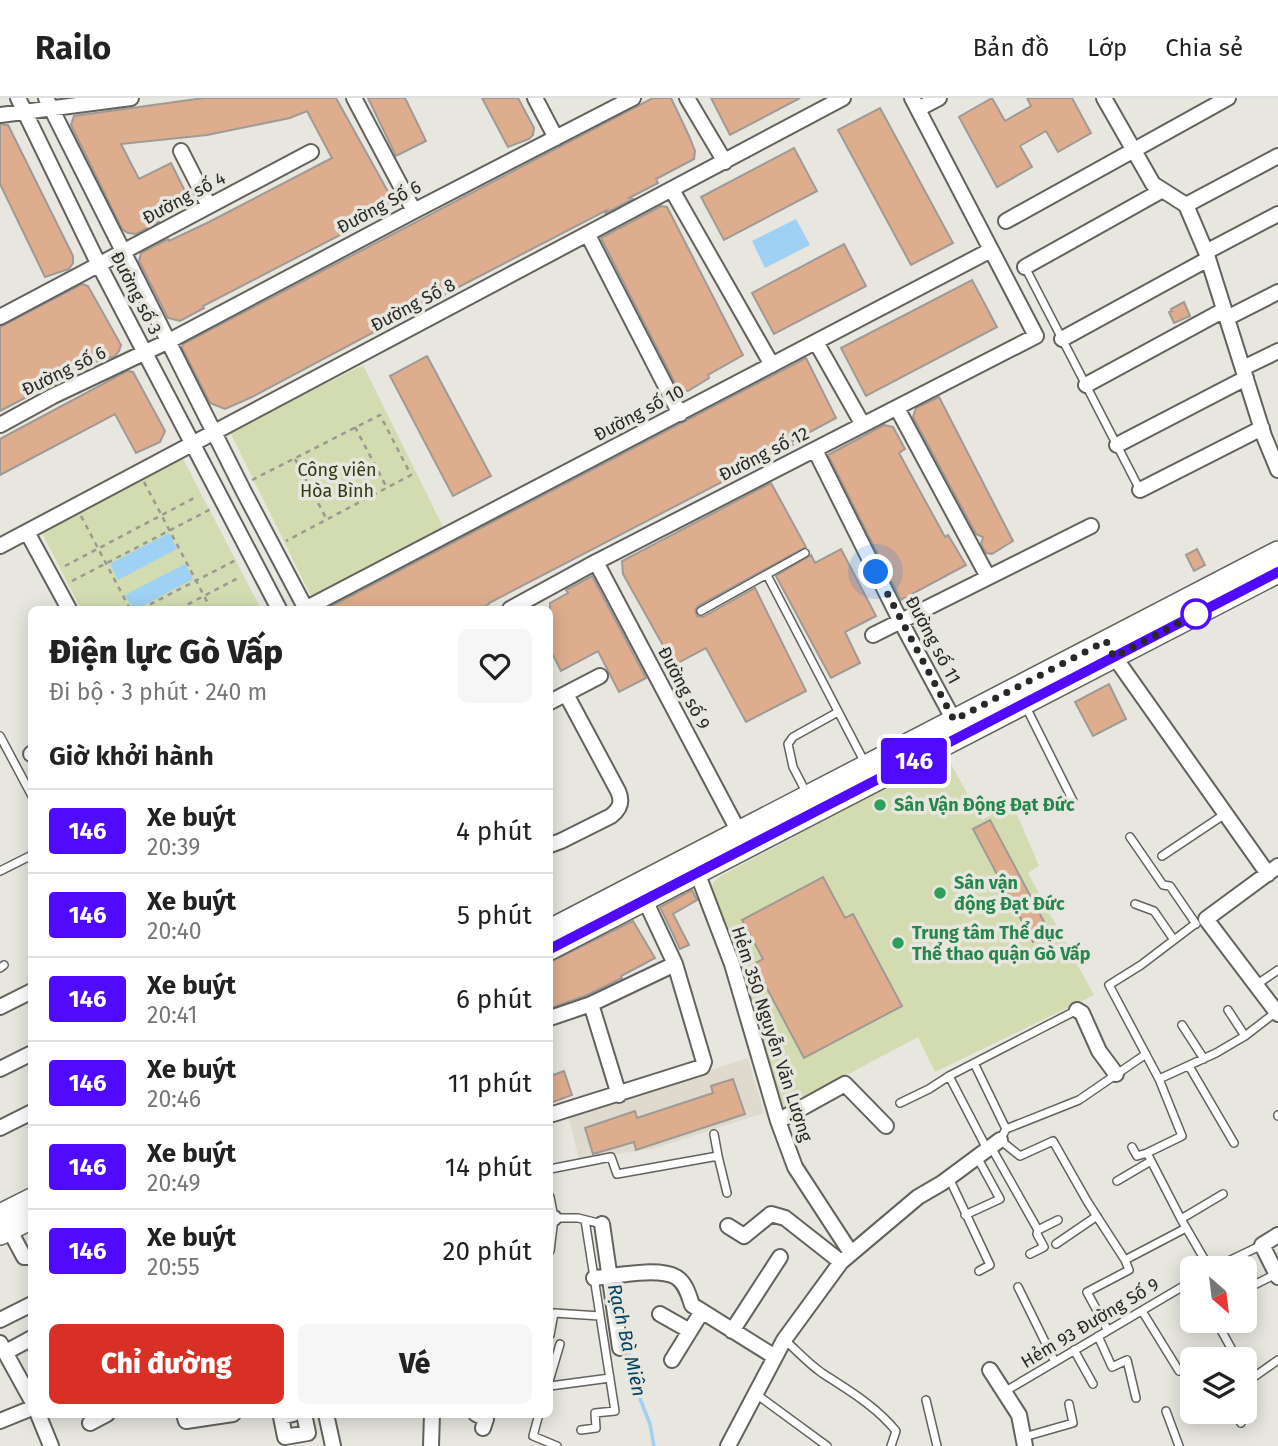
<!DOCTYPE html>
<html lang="vi">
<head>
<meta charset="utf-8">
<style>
	body { margin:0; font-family:"Fira Sans",sans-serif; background:#f6f6f6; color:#222; height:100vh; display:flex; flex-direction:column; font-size:26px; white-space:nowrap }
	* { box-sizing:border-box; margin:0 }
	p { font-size:23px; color:#767676 }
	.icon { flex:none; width:38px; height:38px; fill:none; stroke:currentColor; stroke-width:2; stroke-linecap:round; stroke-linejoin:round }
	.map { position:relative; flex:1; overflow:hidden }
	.side { position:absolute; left:28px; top:508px; width:525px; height:812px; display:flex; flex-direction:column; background:#fff; border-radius:10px; box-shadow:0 4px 18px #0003 }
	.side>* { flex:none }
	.badge { padding:0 14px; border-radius:5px; font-size:24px; line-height:46px }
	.needle { width:46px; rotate:152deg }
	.buttons { position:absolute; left:1180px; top:1158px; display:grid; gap:14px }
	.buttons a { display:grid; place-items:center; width:77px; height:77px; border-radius:10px; background:#fff; box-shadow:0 4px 18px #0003; font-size:35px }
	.you { position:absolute; width:35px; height:35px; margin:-18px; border:5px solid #fff; border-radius:50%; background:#1a73e8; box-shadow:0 0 0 10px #1a73e833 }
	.map>.badge { position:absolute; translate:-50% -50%; box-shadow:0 0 0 4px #fff }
	h2 { padding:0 21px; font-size:26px; line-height:63px }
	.round { display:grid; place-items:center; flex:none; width:74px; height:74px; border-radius:10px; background:#f6f6f6 }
	.head { display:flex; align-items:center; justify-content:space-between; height:119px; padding:0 21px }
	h1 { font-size:33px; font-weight:800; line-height:52px }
	.button { display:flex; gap:14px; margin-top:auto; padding:14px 21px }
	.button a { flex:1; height:80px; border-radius:10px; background:#d93025; color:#fff; font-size:28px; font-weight:800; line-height:80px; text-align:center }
	.button a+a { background:#f6f6f6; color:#222 }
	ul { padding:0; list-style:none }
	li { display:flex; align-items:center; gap:21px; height:84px; padding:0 21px; border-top:2px solid #e0e0e0 }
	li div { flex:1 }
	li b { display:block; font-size:26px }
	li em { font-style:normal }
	li .badge { min-width:77px; font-weight:700; text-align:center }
	header { display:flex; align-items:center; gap:42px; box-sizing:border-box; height:98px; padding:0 35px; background:#fff; border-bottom:2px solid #e0e0e0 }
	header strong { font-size:33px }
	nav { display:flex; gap:38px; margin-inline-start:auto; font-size:24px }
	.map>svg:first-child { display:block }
</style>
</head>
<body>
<header>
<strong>Railo</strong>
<nav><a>Bản đồ</a><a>Lớp</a><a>Chia sẻ</a></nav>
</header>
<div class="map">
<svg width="1278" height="1348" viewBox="0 0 1278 1348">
	<rect width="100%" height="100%" fill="#e7e6df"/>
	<path fill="#dedbce" d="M748,960L764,1015L652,1051L579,1061L568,1017Z"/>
	<path fill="#d2dcb0" d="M363,267L444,431L311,498L230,334Z
		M182,359L261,511H81L41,433Z
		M946,657L982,722L1012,705L1039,768L1028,775L1094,897L935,974L918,939L784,1010L712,792L713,785L719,779Z"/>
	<path fill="#9ed1f4" d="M796,121L810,147L765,170L752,143Z
		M169,435L177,451L118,482L110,466Z
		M185,466L193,481L137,511H133L125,497Z"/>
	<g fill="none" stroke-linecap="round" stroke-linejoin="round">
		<path stroke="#9ed1f4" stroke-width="3.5" d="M625,1235L637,1293L650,1326L654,1348"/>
	</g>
	<path fill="#dead8d" stroke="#a09a96" stroke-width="2" d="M204,0H336L396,108L203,208L204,210L180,223L168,220L139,163L141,155L168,141L169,143L209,124L332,60L307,13L290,20L207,37L121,46L139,81L171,65L189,101L157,117L159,124L136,136L128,135L122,131L71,27L74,18Z
		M368,0H405L426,43L396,58Z
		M482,0H518L534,30L533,37L529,41L508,49Z
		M653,0H671L689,38L695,53L694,61L656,81L658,85L629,100L633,101L606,115L607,112L451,193L252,299L225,311L210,305L182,250L183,246Z
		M711,0H800L730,37Z
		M992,0L1005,23L1031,8L1027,0H1072L1091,35L1058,54L1046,33L1020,48L1032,69L997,89L959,19Z
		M880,10L953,145L911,167L838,32Z
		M0,26L8,27L73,158V165L69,171L45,179L0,86Z
		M794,50L817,93L724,142L701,99Z
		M661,108L667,109L743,257L708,277L709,280L688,293L678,291L601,140Z
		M844,146L866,188L774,236L752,195Z
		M972,182L997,229L866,298L841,250Z
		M82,186L88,188L121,247L119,253L115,258L89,266L0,313V229Z
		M1184,204L1190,218L1174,225L1169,214L1172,213L1171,211Z
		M427,258L491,378L453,398L390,278Z
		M806,260L836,320L791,344L793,347L489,505V506L481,511H326Z
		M127,273L133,274L165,333L160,344L136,355L115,316L0,377V341Z
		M939,299L1013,443L992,456L986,455L981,446L983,439L976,436L913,319L916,310Z
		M884,327L893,329L905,351L899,355L945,439L948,437L966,467L901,502L828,357Z
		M771,385L806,449L698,508L695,512L697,518L703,519L755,490L806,593L746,624L706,550L674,567L623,476L622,463Z
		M841,451L876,518L845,534L860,565L831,580L776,478L811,457L815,465Z
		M1197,451L1205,467L1194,473L1186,457Z
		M592,478L646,580L619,594L598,553L561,573L550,551V505L568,495L566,492Z
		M1109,586L1126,621L1093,638L1075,604Z
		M990,722L1050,835L1033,844L973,731Z
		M823,779L845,820L853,816L902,908L804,960L754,866L763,861L742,822Z
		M692,792L697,802L673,816L689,847L680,851L660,809Z
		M633,823L655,860L621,878L622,880L587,897L551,910L550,864Z
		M564,973L572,997L550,1005V978Z
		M733,981L745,1016L636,1052L634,1044L593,1056L585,1030L635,1013L637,1020L713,995L711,988Z"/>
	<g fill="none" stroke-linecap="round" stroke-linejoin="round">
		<g stroke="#63625c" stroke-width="10">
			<path id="lane" d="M1025,169L1140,392
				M767,477L865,665
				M701,513L805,455
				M1026,609L1073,703
				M0,638L32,698
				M807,696L793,669L788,646L793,639L838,614
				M1130,739L1163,787L1170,788L1196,826
				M1162,758L1225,716
				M0,773L32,757
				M1135,806L1154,813L1174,842
				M1195,826L1141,867L1109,887L1159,981L1182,1038L1147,1055L1181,1121L1210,1171
				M0,870L4,867
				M1256,887L1278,872
				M1228,912L1245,938
				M1182,927L1204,961
				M974,965L1006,1031
				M1189,968L1234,1045
				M1159,981L1216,955L1245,938L1276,914
				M900,1005L929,991L949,978
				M1278,1017V1018
				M714,1036L718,1058
				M991,1049L1038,1132L1037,1136L1044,1149L1030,1156
				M1132,1049L1137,1058L1147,1055
				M987,1051L949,978L1077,912
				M550,1071L611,1059L617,1076L718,1058L727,1095
				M949,1080L990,1167L979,1173
				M1117,1083L1151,1063
				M550,1099L554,1120H578L602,1126
				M965,1117L1000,1101L977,1059
				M1181,1121L1223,1096
				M1038,1132L1058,1122
				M1056,1146L1097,1118
				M550,1153L554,1120
				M1125,1162L1087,1103L1053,1043L1020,1058L1000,1042L1006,1031L1079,1002L1146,956
				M1212,1171L1262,1147
				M1018,1189L1055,1264
				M1244,1192L1276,1176
				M1142,1213L1179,1273
				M1216,1223L1231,1250
				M1107,1231L1087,1194L1129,1172L1125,1162L1186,1130
				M550,1237L554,1215L600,1218
				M1098,1238L1112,1269L1127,1262L1136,1300
				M785,1242C797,1253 809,1266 822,1275C848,1292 876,1308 896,1333L891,1348
				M1074,1252L1093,1286
				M550,1280L560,1246
				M1244,1286L1278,1262
				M550,1288L610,1280
				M1004,1294L1192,1183
				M756,1296L827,1348
				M926,1302L937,1348
				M1166,1313L1179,1348
				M1235,1314L1241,1325
				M539,1316L533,1338L557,1348
				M581,1332L596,1330L595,1315L615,1313L585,1122
				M1024,1339L1073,1325L1069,1306"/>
		</g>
		<g stroke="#63625c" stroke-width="18">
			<path id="street" d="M18,0L99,167L279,511
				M46,0L244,394L306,511
				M354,0L414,113
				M535,0L556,40
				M687,0L725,64
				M1104,0L1153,86L1186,107L1206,154L1264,338L1278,372
				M918,11L939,0
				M0,17L131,0
				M181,53L209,108
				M672,92L772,267
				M1186,107L1278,58
				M1006,123L1228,0
				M588,137L680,316
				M1206,154L1278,116
				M1025,169L1161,93
				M0,219L311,54
				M1227,220L1278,194
				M1062,241L1208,161
				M816,244L863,327
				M1243,270L1278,253
				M1086,287L1224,212
				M897,310L988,479
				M0,327L53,298L169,243L414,113L633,0
				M1117,347L1246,280
				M815,352L900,522L958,630
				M1140,392L1262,330
				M27,434L69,511
				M0,448L843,0
				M596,464L739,734
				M305,511L991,152
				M510,511L596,464L1036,238L912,0
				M873,537L1091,428
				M1111,554L1268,776
				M550,604L600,578
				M31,656L32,655
				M550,747L561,743L611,718C620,711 623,704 618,693L566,596
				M1278,768L1206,821L1278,916
				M695,769L732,866L778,1023L795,1069L851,1155
				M0,909L32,893
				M1077,912L1082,915L1099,953L1116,976
				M550,920L591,906
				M0,971L32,955
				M619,997L591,906L675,866
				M553,1016L702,969L704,964L675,866L645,802
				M778,1023L845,986L886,1028
				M0,1030L32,1014
				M550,1119L554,1120
				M602,1126L620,1250
				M728,1128L744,1138L771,1116L785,1120L841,1164
				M9,1131L24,1159H32
				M1278,1137L1262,1147L1278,1179
				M594,1180C615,1178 658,1169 676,1179C686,1185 689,1198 692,1207L775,1259
				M660,1216L690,1233
				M0,1222L32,1206
				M732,1233L780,1159
				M0,1245L32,1303
				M6,1254L32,1240
				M672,1262L701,1215
				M990,1272L1019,1317L1025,1348
				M38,1316L51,1348
				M184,1316L186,1323L233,1316
				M293,1316L281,1319L285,1339L308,1335L304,1316
				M326,1316L333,1348
				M476,1316L486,1321L483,1330
				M0,1323L32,1310
				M90,1325L107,1316
				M431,1348L432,1316
				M728,1348L784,1242L841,1164L918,1099L942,1085L1000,1042"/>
		</g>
		<g stroke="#63625c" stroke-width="24">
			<path id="secondary" d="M550,832L1278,454
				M550,851L1278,474
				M0,1117L32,1101
				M0,1136L32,1120"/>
		</g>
		<path stroke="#999893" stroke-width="2.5" stroke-dasharray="5 5" stroke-linecap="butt" d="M355,329L387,390
			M295,361L327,422
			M252,382L380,317L411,377L286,443
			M144,384L211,511
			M81,418L130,511
			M65,468L196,399
			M72,483L211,411
			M141,511L238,461
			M179,511L240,479"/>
		<use href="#lane" stroke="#fff" stroke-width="7"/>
		<use href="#street" stroke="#fff" stroke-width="14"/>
		<use href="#secondary" stroke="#fff" stroke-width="21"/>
	</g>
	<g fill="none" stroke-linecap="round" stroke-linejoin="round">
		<g stroke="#fff" stroke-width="16">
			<path id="line" d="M550,851L1278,474"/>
		</g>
		<use href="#line" stroke="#4f0aff" stroke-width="10"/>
		<path stroke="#282825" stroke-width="7" stroke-dasharray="0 12.6" d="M876,474L954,622L1106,543L1114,559L1196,516"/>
	</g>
	<circle fill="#fff" stroke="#4f0aff" stroke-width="3.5" cx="1196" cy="516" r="14"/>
	<g fill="#2e9e5b" stroke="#e7e6df" stroke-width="2.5">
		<circle cx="880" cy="707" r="7"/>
		<circle cx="940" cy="795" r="7"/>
		<circle cx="898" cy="845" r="7"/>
	</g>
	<g text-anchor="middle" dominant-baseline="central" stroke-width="7" stroke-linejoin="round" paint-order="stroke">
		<g font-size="18" fill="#282825" stroke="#e7e6df">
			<text transform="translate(184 100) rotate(-28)">Đường số 4</text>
			<text transform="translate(379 109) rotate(-28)">Đường Số 6</text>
			<text transform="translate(136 195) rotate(63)">Đường số 3</text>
			<text transform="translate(413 207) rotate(-28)">Đường Số 8</text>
			<text transform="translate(64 273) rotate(-26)">Đường số 6</text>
			<text transform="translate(639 315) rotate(-28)">Đường số 10</text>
			<text transform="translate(764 356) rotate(-27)">Đường số 12</text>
			<text transform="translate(933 542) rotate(62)">Đường số 11</text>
			<text transform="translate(684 590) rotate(62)">Đường số 9</text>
			<text transform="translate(772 936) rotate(72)">Hẻm 350 Nguyễn Văn Lượng</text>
			<text transform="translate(1090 1225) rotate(-31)">Hẻm 93 Đường Số 9</text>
		</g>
		<g font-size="18" fill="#323911" stroke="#e7e6df">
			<text x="337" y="372">Công viên<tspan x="337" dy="21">Hòa Bình</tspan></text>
		</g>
		<g font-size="18" font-weight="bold" fill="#27864d" stroke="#e7e6df" text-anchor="start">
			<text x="894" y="707">Sân Vận Động Đạt Đức</text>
			<text x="954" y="785">Sân vận<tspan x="954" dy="21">động Đạt Đức</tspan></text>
			<text x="912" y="835">Trung tâm Thể dục<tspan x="912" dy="21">Thể thao quận Gò Vấp</tspan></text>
		</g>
		<g font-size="19" font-style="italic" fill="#004364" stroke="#e7e6df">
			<text transform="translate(627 1242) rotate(77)">Rạch Bà Miên</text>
		</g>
	</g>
</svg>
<div class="buttons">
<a><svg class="needle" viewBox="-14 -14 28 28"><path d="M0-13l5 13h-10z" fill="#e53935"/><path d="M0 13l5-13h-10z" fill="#767676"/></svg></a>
<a><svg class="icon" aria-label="layers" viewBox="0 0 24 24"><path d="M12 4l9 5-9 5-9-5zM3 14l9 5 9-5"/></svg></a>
</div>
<div class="you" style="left:876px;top:474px"></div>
<b class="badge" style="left:914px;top:663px;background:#4f0aff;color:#fff">146</b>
<section class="side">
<div class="head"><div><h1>Điện lực Gò Vấp</h1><p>Đi bộ · 3 phút · 240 m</p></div><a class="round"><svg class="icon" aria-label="heart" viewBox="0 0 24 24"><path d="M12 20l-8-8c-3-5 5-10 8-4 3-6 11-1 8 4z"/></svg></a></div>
<h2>Giờ khởi hành</h2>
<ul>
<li><span class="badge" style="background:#4f0aff;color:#fff">146</span><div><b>Xe buýt</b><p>20:39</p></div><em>4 phút</em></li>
<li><span class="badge" style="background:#4f0aff;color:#fff">146</span><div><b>Xe buýt</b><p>20:40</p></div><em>5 phút</em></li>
<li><span class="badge" style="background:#4f0aff;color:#fff">146</span><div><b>Xe buýt</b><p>20:41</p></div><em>6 phút</em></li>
<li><span class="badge" style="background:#4f0aff;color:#fff">146</span><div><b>Xe buýt</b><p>20:46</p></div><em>11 phút</em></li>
<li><span class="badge" style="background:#4f0aff;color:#fff">146</span><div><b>Xe buýt</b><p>20:49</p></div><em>14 phút</em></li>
<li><span class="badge" style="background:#4f0aff;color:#fff">146</span><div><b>Xe buýt</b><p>20:55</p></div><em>20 phút</em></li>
</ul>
<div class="button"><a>Chỉ đường</a><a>Vé</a></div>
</section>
</div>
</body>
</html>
